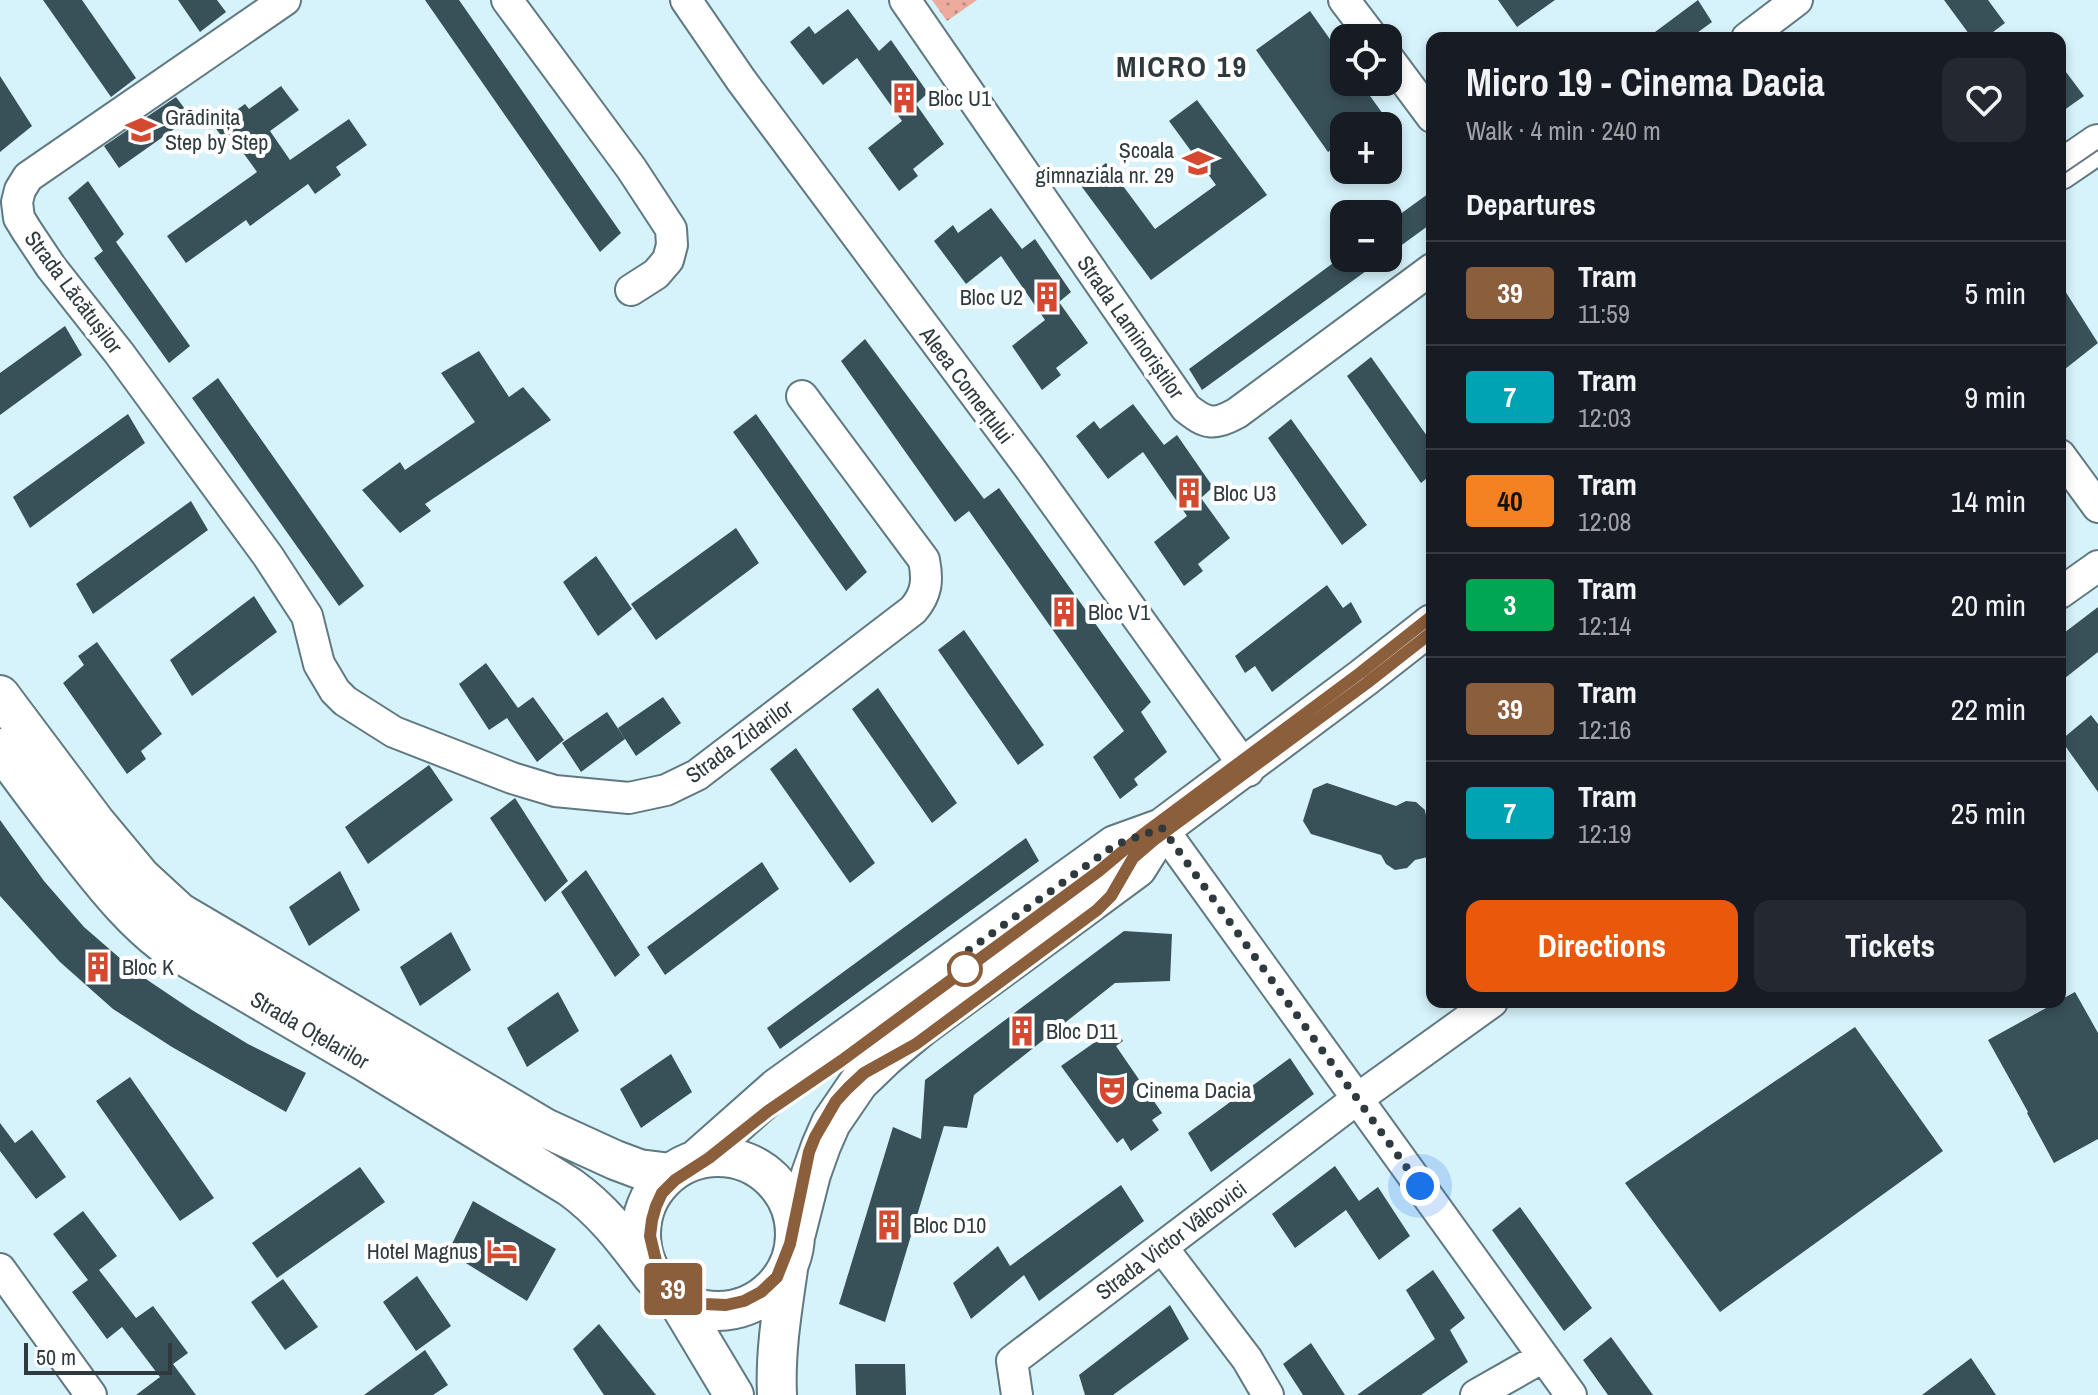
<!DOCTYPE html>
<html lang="en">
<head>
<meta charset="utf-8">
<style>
	body { margin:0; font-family:"Archivo Narrow",sans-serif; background:#242831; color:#f1f3f6; height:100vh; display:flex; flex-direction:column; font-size:30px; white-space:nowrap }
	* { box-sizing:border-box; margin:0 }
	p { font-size:26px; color:#9ea1a6 }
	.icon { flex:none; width:44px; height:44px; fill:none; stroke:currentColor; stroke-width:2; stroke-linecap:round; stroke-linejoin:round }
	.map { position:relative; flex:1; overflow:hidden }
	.panel { position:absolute; left:1426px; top:32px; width:640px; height:976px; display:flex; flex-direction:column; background:#171b24; border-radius:16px; box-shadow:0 4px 12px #0003 }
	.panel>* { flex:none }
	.badge { padding:0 16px; border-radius:6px; font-size:28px; line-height:52px }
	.fabs { position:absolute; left:1330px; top:24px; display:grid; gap:16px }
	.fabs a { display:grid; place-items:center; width:72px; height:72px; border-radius:16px; background:#171b24; box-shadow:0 4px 12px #0003; font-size:40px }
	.scale { position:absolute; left:24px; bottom:20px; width:148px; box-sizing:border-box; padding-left:8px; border:4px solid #2f3a3e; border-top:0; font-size:22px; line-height:28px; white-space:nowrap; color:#2f3a3e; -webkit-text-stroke:6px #fff; paint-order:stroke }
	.you { position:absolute; width:40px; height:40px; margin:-20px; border:6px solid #fff; border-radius:50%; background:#1a73e8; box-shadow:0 0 0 12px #1a73e833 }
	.map>.badge { position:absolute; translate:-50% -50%; box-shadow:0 0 0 4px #fff }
	h2 { padding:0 40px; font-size:30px; line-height:72px }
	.round { display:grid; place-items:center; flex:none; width:84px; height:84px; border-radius:16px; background:#242831 }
	.overview { display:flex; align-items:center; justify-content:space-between; height:136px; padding:0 40px }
	h1 { font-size:38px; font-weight:700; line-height:60px }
	.button { display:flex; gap:16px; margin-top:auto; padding:16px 40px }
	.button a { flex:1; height:92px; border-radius:16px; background:#ea580c; color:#fff; font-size:32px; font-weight:700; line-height:92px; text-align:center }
	.button a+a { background:#242831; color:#f1f3f6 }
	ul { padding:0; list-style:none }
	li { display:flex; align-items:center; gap:24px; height:104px; padding:0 40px; border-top:2px solid #363941 }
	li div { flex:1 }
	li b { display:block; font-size:30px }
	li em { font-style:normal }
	li .badge { min-width:88px; font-weight:700; text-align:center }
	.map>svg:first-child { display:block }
</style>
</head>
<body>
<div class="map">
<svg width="2098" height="1395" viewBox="0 0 2098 1395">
	<defs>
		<pattern id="park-dots" width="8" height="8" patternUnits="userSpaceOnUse" patternTransform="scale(2)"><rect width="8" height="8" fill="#ecab9d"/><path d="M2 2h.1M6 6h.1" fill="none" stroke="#c08c81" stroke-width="1.8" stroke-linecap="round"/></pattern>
	</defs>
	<rect width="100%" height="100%" fill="#d6f2fb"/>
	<path fill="url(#park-dots)" d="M932,0H977L947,21Z"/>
	<path fill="#385158" d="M43,0H82L136,78L111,97Z
		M178,0H217L226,12L200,32Z
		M425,0H459L621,233L600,252Z
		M1498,0H1555L1517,27Z
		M1698,0L1712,22L1690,38H1647Z
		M1944,0H1988L2005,23L1985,38H1972Z
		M848,9L879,51L891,40L928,93L916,104L944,144L913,169L918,176L899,191L868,148L902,121L857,58L823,85L790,42L809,26L815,34Z
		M1310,11L1344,59V82H1360L1383,114L1366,126H1344V142L1328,152L1256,50Z
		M2060,64L2084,96L2060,113Z
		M0,76L32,126L0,152Z
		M281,86L299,110L270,131L290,160L349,119L367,145L336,167L341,175L315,194L308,184L250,226L246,220L186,263L167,236L257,172L239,147L233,152L214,126L245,104L249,109Z
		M176,97L191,117L119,168L104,146Z
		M1197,100L1267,195L1151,280L1079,183L1106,163L1155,229L1216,185L1169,121Z
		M88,181L124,234L116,242L190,346L169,363L94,258L103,251L68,198Z
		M1432,191V223L1388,255V223Z
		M991,208L1022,249L1035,239L1071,292L1059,302L1088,343L1056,368L1061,375L1042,390L1012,346L1045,320L1001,256L966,284L934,241L953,225L958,233Z
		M1340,258H1384L1202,390L1189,369Z
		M2060,283L2098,343L2060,373Z
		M65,326L82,355L0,415V373Z
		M865,339L984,499L999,488L1151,702L1141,712L1167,752L1134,779L1138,785L1120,799L1093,757L1124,731L969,511L955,522L841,361Z
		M479,351L509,397L523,387L551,420L425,504L431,511L400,533L362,490L400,462L405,470L475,422L441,373Z
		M1371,357L1432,443V474L1421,483L1347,376Z
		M218,378L364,586L339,606L192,398Z
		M1133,404L1164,445L1177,435L1213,487L1201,498L1230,538L1198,564L1203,571L1184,586L1154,542L1187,516L1143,452L1108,479L1076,436L1094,421L1100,429Z
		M128,414L145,443L30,528L13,497Z
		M756,414L867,572L846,591L733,432Z
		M1291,419L1367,525L1342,545L1268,438Z
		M191,501L208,530L93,614L76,584Z
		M736,528L759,563L656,640L631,604Z
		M596,556L632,609L598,636L563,582Z
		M1327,585L1343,608L1351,602L1362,622L1272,692L1255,666L1245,673L1235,656Z
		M254,596L277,632L192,696L170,660Z
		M2098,607V652L2060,682V636Z
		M964,630L1044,745L1018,765L938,650Z
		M97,642L162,734L141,751L146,759L127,774L63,683L84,665L78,656Z
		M486,663L518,708L533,697L564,740L537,762L507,718L489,730L459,684Z
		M878,688L957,803L932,823L852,709Z
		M663,697L681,723L636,756L618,728Z
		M607,712L625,739L581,772L562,743Z
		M2091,715L2098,724V792L2061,740Z
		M796,748L875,863L850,883L770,769Z
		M429,765L453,800L368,864L345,827Z
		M1327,783L1396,806L1406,801L1416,802L1425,810L1427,821L1432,827V856L1415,860L1407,868L1395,870L1386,864L1381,855L1311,834L1303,821L1313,789Z
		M515,798L568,881L545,902L490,818Z
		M0,820L44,881L84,927L137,973L192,1010L248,1044L306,1073L286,1112L172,1047L113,1009L60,962L0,896Z
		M1026,838L1039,861L780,1049L767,1028Z
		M762,862L779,889L665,975L647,947Z
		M586,870L640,955L615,977L561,892Z
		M340,871L360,910L309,946L289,907Z
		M1124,931L1172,934L1170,981L1115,983L974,1095L967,1128L944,1126L885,1322L839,1304L893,1127L921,1139L925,1080Z
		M451,932L471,970L420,1006L400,967Z
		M558,992L579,1031L527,1067L507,1028Z
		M2075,992L2098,1033V1139L2054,1163L2027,1113L2028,1112L1988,1040L2057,1002H2060V1000Z
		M1855,1027L1943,1151L1720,1312L1625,1183Z
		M1115,1028L1123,1041L1116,1046L1162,1113L1152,1120L1159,1130L1131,1151L1123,1138L1117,1143L1061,1066Z
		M671,1054L692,1092L641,1128L620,1089Z
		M1290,1058L1314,1094L1211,1172L1188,1133Z
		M130,1077L214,1198L180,1221L96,1101Z
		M0,1123L15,1143L32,1130L66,1177L36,1199L0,1151Z
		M1335,1166L1359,1201L1378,1187L1410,1236L1379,1260L1346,1210L1295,1248L1272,1214Z
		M360,1167L385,1202L277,1278L252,1243Z
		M1121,1185L1144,1221L1039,1301L1024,1275L971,1319L953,1283L998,1246L1010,1266Z
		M473,1201L556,1249L527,1301L448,1252Z
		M1520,1207L1592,1308L1564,1331L1492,1230Z
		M83,1211L117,1256L99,1270L136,1318L153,1306L188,1353L173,1364L196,1395H136L160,1377L122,1327L107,1339L72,1292L88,1280L53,1234Z
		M1433,1270L1465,1318L1450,1330L1468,1362L1421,1395H1357L1435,1339L1406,1290Z
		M417,1276L451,1326L416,1351L383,1302Z
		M283,1279L318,1327L285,1350L251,1302Z
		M1170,1305L1189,1339L1113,1395H1085L1079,1375Z
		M599,1324L656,1395H604L573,1349Z
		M1611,1337L1653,1395H1608L1583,1360Z
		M1311,1343L1345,1395H1303L1283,1364Z
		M425,1350L448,1385L433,1395H364Z
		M1971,1358L1996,1395H1922Z
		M855,1364H905L906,1395H856Z"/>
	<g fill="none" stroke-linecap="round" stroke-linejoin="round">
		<g stroke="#607981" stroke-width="34">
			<path id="minor" d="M285,0L28,177L20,190L17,202L19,218L27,231L51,267L119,353L268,556L307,616L319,664L335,691L345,701L394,732L512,778L555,791L629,798L666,790L697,775L913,610C927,594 928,580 924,560L802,396
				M507,0L631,168L671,229L672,245L668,260L656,274L631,290
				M686,0L741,80L1029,467L1248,771
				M905,0L1186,408C1206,424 1214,426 1237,413L1432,269
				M1344,0L1373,38
				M1747,38L1797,0
				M1388,58L1432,117
				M2060,455L2098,507
				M2060,593L2098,566
				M1162,828L1571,1395
				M1162,1247L1247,1359L1268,1395
				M0,1269L91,1395
				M1017,1395L1012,1361L1357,1099L1492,1002
				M1476,1395L1543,1357"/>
		</g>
		<g stroke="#607981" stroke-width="42">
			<path id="major" d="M2060,170L2098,144
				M0,695L96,823L141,877L179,912L545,1128L615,1160L639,1169L671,1173
				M0,748C28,787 57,825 87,863C110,892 134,921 164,944L364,1061L570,1187C605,1212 627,1243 653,1277
				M641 1234a77 77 0 1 1 154 0a77 77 0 1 1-154 0Z
				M698,1158L777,1088L1115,845L1162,828L1363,678L1432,624
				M796,1233L811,1174L821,1146L831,1123L859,1082L885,1057L921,1027L1137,868L1162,828
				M677,1300L734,1395
				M777,1395C775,1352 782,1311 788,1269"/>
		</g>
		<use href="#minor" stroke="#fff" stroke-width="30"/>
		<use href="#major" stroke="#fff" stroke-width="38"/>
		<path stroke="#65767c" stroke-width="2" d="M2060,176L2098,150
			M1432,616L1360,673L1142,835L1099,871L841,1061L768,1111L709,1158L675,1180L662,1193L656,1206L652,1220L650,1236L657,1265L669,1286L681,1296L705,1304L726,1305L744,1301L761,1292L777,1277L790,1244L809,1152L815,1137L836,1101L848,1088L864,1073L916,1044L1097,910L1118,886L1133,858L1154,840L1367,683L1432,632"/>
	</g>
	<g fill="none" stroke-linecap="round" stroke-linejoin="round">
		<g stroke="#fff" stroke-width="18">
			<path id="line" d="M1432,616L1360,673L1142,835L1099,871L841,1061L768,1111L709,1158L675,1180L662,1193L656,1206L652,1220L650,1236L657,1265L669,1286L681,1296L705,1304L726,1305L744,1301L761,1292L777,1277L790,1244L809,1152L815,1137L836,1101L848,1088L864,1073L916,1044L1097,910L1111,896L1133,858L1154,840L1367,683L1432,632"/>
		</g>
		<use href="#line" stroke="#8b5e3c" stroke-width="12"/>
		<path stroke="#2f3a3e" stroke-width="8" stroke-dasharray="0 14.4" d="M965,969L948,965L1115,845L1162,828L1420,1186"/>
	</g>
	<defs>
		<g id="building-bare" transform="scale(2.4)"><path d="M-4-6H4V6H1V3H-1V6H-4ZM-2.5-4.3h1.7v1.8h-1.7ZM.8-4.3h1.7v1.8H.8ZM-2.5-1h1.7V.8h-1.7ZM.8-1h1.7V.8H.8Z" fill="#d54931" stroke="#fff" stroke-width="2.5" paint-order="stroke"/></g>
		<g id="school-bare" transform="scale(2.4)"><path d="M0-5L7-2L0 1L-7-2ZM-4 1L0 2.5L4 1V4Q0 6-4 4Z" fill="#d54931" stroke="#fff" stroke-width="2.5" paint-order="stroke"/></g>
		<g id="theatre-bare" transform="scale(2.4)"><path d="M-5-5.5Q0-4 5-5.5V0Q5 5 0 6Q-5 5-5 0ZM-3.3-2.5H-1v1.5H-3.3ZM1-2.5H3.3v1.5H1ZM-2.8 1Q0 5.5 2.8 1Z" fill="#d54931" stroke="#fff" stroke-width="2.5" paint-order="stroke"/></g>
		<g id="hotel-bare" transform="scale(2.4)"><path d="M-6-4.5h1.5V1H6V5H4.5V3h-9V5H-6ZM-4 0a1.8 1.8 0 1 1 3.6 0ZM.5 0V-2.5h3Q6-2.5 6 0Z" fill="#d54931" stroke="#fff" stroke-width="2.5" paint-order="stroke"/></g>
	</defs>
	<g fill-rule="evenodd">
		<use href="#building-bare" x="904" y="98"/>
		<use href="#school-bare" x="141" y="130"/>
		<use href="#school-bare" x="1198" y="163"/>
		<use href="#building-bare" x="1047" y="297"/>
		<use href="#building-bare" x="1189" y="493"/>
		<use href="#building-bare" x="1064" y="612"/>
		<use href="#building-bare" x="98" y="967"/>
		<use href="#building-bare" x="1022" y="1031"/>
		<use href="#theatre-bare" x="1112" y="1090"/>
		<use href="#building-bare" x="889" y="1225"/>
		<use href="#hotel-bare" x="502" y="1251"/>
	</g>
	<circle fill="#fff" stroke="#8b5e3c" stroke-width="4" cx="965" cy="969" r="16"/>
	<g text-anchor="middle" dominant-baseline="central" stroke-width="8" stroke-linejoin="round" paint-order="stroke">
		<g font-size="22" fill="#2f3a3e" stroke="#fff" text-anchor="start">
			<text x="928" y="98">Bloc U1</text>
			<text x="165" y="117">Grădinița<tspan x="165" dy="25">Step by Step</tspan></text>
			<text x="1174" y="150" text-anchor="end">Școala<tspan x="1174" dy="25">gimnaziala nr. 29</tspan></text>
			<text x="1023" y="297" text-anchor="end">Bloc U2</text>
			<text x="1213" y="493">Bloc U3</text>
			<text x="1088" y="612">Bloc V1</text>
			<text x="122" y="967">Bloc K</text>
			<text x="1046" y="1031">Bloc D11</text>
			<text x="1136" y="1090">Cinema Dacia</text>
			<text x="913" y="1225">Bloc D10</text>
			<text x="478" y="1251" text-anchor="end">Hotel Magnus</text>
		</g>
		<g font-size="22" fill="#2f3a3e" stroke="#fff">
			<text transform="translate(74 292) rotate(53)">Strada Lăcătușilor</text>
			<text transform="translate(1131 327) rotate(55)">Strada Laminoriștilor</text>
			<text transform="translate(967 385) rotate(53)">Aleea Comerțului</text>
			<text transform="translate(739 741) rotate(-36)">Strada Zidarilor</text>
			<text transform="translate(310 1030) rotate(30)">Strada Oțelarilor</text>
			<text transform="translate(1171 1240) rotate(-37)">Strada Victor Vâlcovici</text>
		</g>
		<g font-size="30" font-weight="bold" letter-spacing="2" fill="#2f3a3e" stroke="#fff">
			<text x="1182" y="66">MICRO 19</text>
		</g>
	</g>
</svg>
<div class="fabs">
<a><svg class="icon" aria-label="locate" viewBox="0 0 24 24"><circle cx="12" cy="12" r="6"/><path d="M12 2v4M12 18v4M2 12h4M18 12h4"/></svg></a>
<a>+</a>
<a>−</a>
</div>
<div class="scale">50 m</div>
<div class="you" style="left:1420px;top:1186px"></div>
<b class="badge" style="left:673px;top:1289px;background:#8b5e3c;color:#fff">39</b>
<section class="panel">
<div class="overview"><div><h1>Micro 19 - Cinema Dacia</h1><p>Walk · 4 min · 240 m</p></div><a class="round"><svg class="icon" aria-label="heart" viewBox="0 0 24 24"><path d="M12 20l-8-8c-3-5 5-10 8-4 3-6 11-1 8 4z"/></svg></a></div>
<h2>Departures</h2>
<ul>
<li><span class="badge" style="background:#8b5e3c;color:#fff">39</span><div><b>Tram</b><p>11:59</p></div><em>5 min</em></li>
<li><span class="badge" style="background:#00a3b4;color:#fff">7</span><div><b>Tram</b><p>12:03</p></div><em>9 min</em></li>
<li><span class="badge" style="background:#f58220;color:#111">40</span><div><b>Tram</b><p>12:08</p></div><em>14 min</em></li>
<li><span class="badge" style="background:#00a651;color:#fff">3</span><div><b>Tram</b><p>12:14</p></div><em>20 min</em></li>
<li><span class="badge" style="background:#8b5e3c;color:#fff">39</span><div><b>Tram</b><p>12:16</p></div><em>22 min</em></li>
<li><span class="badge" style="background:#00a3b4;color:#fff">7</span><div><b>Tram</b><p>12:19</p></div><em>25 min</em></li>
</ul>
<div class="button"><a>Directions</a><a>Tickets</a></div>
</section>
</div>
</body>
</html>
